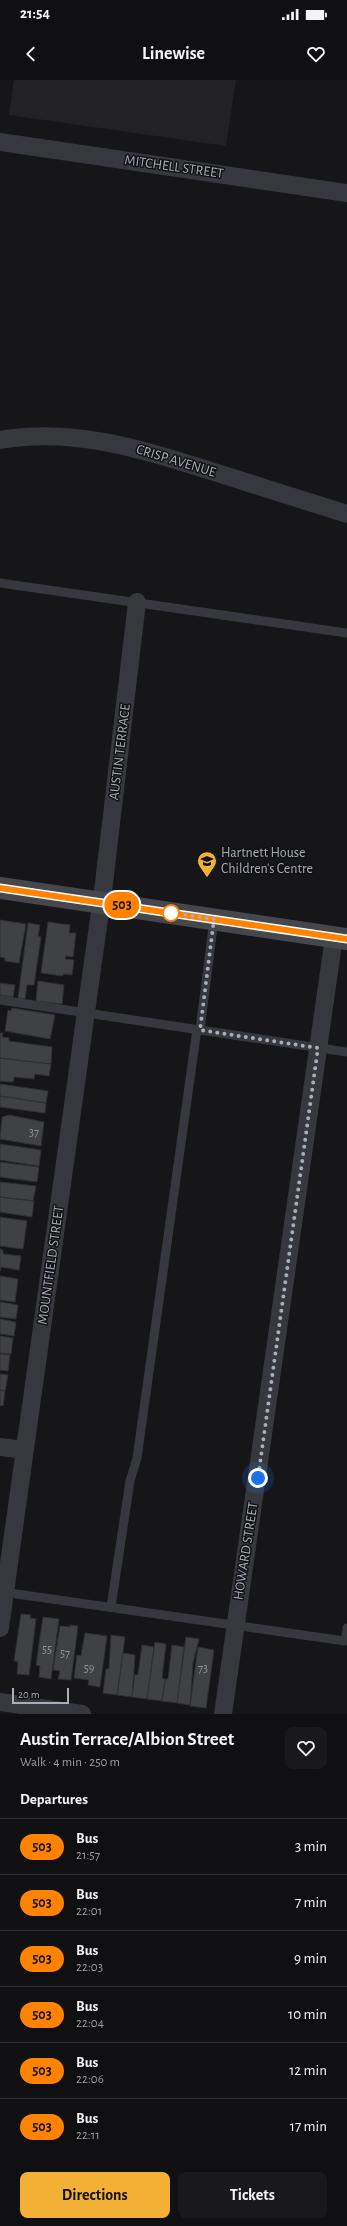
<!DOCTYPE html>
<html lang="en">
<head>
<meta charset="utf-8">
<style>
	body { margin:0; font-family:"Alegreya Sans",sans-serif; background:#19191b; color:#f1f3f6; height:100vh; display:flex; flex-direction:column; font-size:15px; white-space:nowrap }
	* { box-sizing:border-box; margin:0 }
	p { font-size:13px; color:#9c9d9f }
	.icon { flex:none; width:22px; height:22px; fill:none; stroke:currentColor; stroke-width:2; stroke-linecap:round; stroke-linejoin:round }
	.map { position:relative; height:1634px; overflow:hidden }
	.sheet { display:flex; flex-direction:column; background:#101012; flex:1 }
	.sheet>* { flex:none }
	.badge { padding:0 8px; border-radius:13px; font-size:14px; line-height:26px }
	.scale { position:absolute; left:12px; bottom:10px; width:57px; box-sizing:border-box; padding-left:4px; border:2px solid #a8adb8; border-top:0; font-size:11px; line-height:14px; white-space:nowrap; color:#a8adb8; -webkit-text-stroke:3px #111113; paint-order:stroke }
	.you { position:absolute; width:20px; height:20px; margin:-10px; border:3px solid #fff; border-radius:50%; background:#1a73e8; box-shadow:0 0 0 6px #1a73e833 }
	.map>.badge { position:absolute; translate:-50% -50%; box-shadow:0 0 0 2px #fff }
	h2 { padding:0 20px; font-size:15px; line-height:36px }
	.round { display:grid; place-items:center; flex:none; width:42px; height:42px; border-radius:8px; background:#19191b }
	.headline { display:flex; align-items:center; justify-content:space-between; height:68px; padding:0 20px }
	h1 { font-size:19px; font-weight:600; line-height:30px }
	.action { display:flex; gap:8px; margin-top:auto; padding:8px 20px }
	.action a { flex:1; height:46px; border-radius:8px; background:#f2b134; color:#111; font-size:16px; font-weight:600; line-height:46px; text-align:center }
	.action a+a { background:#19191b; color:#f1f3f6 }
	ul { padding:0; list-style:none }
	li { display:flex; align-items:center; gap:12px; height:56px; padding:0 20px; border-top:1px solid #303032 }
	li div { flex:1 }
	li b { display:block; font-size:15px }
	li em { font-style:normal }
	li .badge { min-width:44px; font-weight:700; text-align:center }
	.status { display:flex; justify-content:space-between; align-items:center; height:28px; padding:0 20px; background:#101012; direction:ltr }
	.status svg { height:11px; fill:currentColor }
	header { display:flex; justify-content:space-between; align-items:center; height:52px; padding:0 20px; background:#101012; font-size:18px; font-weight:600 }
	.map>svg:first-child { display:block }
</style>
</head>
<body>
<div class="status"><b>21:54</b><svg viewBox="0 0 49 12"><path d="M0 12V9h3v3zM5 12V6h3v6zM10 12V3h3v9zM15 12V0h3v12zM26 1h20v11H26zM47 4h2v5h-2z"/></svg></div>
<header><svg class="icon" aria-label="back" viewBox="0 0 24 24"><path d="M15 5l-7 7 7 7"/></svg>Linewise<svg class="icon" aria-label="heart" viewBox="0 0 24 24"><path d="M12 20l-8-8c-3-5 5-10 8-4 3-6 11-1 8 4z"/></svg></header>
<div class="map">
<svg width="347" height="1634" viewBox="0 0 347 1634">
	<rect width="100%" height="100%" fill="#161618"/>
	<path fill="#222225" d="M14,0H236L226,66L9,35Z"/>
	<path fill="#404145" stroke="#303034" d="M0,840L26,844L19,883L5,881V878L0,877Z
		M48,842L70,845L69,853H76L73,877L66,876L65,879L74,880L72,895L63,894V896L41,893Z
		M28,843L40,845L38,856L41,857L34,905H27L25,919L18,918Z
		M38,901L64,905L62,924L36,921Z
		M0,903L15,905L13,917L0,915Z
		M12,928L55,935L50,959L5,951L8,930L11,931Z
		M0,953H3L2,957L9,958V961L52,967L51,984L0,978Z
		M0,978L51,984L49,996L35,994L34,999L14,997L13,1002L0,1001Z
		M0,1004L48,1011L46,1023L0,1016Z
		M0,1016L46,1023L45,1033L0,1027Z
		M9,1035L44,1042L41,1066L0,1059L2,1037Z
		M0,1064L41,1070L39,1086L0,1080Z
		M0,1082L39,1087L37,1102L0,1097Z
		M0,1102L36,1106L33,1121L0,1117Z
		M0,1117L34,1121L32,1137L0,1132Z
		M0,1137L27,1141L23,1169L0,1166Z
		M0,1169L3,1170V1174L21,1176L19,1190L1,1187L0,1191Z
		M0,1196L18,1199L15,1222L0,1220Z
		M0,1222L18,1225L16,1239L0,1237Z
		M0,1239L16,1242L14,1256L0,1254Z
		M0,1256L13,1258L11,1274L0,1273Z
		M0,1274L10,1275L8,1291L0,1290Z
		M0,1294L8,1295L5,1311L0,1310Z
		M0,1310L5,1311L3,1326L0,1325Z
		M21,1534L31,1535L30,1538L36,1539L29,1595L17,1594L18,1582L14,1581Z
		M43,1537L59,1539L51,1599L39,1597L40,1586L36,1585Z
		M70,1545L78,1546L71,1600L58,1599L60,1591L53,1590L60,1546L70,1547Z
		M85,1553L107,1556L100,1607L88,1605L89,1600L74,1598L77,1575L81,1576Z
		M111,1555L125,1557L117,1615L103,1613L106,1589H109Z
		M186,1557L199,1559L193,1583L190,1625L177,1623Z
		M155,1562L166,1564L162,1598L165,1599L162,1621L147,1619Z
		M142,1565L154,1567L147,1619L132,1617L135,1594L138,1595Z
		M172,1565L184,1567L177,1623L162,1621L165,1599H168Z
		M198,1567L214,1570L206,1628L190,1626Z
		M123,1573L135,1575L132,1617L117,1615Z"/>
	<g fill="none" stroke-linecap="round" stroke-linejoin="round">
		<path stroke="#37383d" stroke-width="9" d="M0,503L347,553
			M0,920L347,972
			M200,950L214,839
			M3,1512L345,1561L347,1548
			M111,1527L130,1401L137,1378L197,949"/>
		<path stroke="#37383d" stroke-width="18" d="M0,62L347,113
			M0,360C73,347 141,369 211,391C256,405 302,420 347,434
			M0,1367L25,1370
			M0,1548L104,803L137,522
			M0,1622L82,1634
			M223,1634L334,857"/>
		<path stroke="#45474d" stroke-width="22" d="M0,808L347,859"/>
	</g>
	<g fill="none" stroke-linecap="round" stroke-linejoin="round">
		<g stroke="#fff" stroke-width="9">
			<path id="line" d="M0,808L347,859"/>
		</g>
		<use href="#line" stroke="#ff8200" stroke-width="6"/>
		<path stroke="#a8adb8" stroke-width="4" stroke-dasharray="0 7.2" d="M171,833L214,839L200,950L318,968L258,1398"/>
	</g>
	<defs>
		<g id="school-pin" transform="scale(1)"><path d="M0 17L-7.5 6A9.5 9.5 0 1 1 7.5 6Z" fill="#f2b134" stroke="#111113"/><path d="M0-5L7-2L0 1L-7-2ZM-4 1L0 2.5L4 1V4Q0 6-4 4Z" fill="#111"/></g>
	</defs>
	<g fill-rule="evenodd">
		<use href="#school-pin" x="207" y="781"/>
	</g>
	<circle fill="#fff" stroke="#ff8200" stroke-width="2" cx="171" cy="833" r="8"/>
	<g text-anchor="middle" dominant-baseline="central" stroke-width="3" stroke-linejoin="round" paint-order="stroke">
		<g font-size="12" fill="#8e929b">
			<text x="34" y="1052">37</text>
			<text x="47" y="1569">55</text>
			<text x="65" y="1573">57</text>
			<text x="89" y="1588">59</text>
			<text x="203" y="1588">73</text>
		</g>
		<g font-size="14" fill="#a8adb8" stroke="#111113">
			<text transform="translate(174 87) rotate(8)">MITCHELL STREET</text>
			<text transform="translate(176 381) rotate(17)">CRISP AVENUE</text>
			<text transform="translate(120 672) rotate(-83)">AUSTIN TERRACE</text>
			<text transform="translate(51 1185) rotate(-82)">MOUNTFIELD STREET</text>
			<text transform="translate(246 1471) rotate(-81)">HOWARD STREET</text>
		</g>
		<g font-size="14" fill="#a8adb8" stroke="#111113" text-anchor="start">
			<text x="221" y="773">Hartnett House<tspan x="221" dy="16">Children's Centre</tspan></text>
		</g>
	</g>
</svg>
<div class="scale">20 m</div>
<div class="you" style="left:258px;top:1398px"></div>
<b class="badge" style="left:122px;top:825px;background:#ff8200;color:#111">503</b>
</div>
<section class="sheet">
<div class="headline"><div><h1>Austin Terrace/Albion Street</h1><p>Walk · 4 min · 250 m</p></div><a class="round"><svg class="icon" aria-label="heart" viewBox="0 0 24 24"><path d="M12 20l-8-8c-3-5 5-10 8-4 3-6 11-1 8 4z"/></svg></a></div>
<h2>Departures</h2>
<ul>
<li><span class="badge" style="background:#ff8200;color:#111">503</span><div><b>Bus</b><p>21:57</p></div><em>3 min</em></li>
<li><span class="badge" style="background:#ff8200;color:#111">503</span><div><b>Bus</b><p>22:01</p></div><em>7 min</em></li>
<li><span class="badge" style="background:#ff8200;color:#111">503</span><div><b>Bus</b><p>22:03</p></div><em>9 min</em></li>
<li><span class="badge" style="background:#ff8200;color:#111">503</span><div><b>Bus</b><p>22:04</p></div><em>10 min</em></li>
<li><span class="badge" style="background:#ff8200;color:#111">503</span><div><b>Bus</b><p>22:06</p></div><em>12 min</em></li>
<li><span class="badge" style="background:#ff8200;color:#111">503</span><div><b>Bus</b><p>22:11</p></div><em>17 min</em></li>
</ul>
<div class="action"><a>Directions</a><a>Tickets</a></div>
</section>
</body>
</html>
